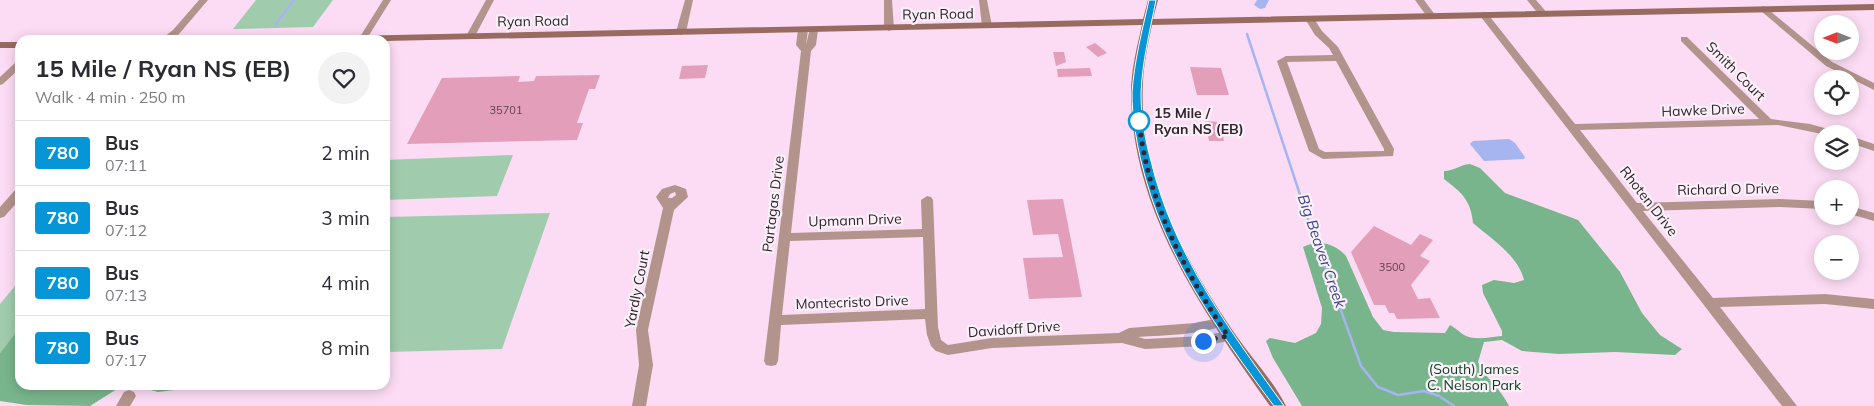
<!DOCTYPE html>
<html lang="en">
<head>
<meta charset="utf-8">
<style>
	body { margin:0; font-family:Mulish,sans-serif; background:#f2f2f3; color:#2b2b33; height:100vh; display:flex; flex-direction:column; font-size:19px; white-space:nowrap }
	* { box-sizing:border-box; margin:0 }
	p { font-size:16px; color:#7c7c81 }
	.icon { flex:none; width:28px; height:28px; fill:none; stroke:currentColor; stroke-width:2; stroke-linecap:round; stroke-linejoin:round }
	.map { position:relative; flex:1; overflow:hidden }
	.drawer { position:absolute; left:15px; top:35px; width:375px; height:355px; display:flex; flex-direction:column; background:#fff; border-radius:15px; box-shadow:0 2px 12px #0003 }
	.drawer>* { flex:none }
	.badge { padding:0 10px; border-radius:4px; font-size:18px; line-height:32px }
	.needle { width:32px; rotate:270deg }
	.buttons { position:absolute; left:1814px; top:15px; display:grid; gap:10px }
	.buttons a { display:grid; place-items:center; width:45px; height:45px; border-radius:50%; background:#fff; box-shadow:0 2px 12px #0003; font-size:25px }
	.you { position:absolute; width:25px; height:25px; margin:-12px; border:4px solid #fff; border-radius:50%; background:#1a73e8; box-shadow:0 0 0 8px #1a73e833 }
	.map>.badge { position:absolute; translate:-50% -50%; box-shadow:0 0 0 2px #fff }
	.round { display:grid; place-items:center; flex:none; width:52px; height:52px; border-radius:26px; background:#f2f2f3 }
	.summary { display:flex; align-items:center; justify-content:space-between; height:85px; padding:0 20px }
	h1 { font-size:24px; font-weight:700; line-height:38px }
	ul { padding:0; list-style:none }
	li { display:flex; align-items:center; gap:15px; height:65px; padding:0 20px; border-top:1px solid #e1e1e2 }
	li div { flex:1 }
	li b { display:block; font-size:19px }
	li em { font-style:normal }
	li .badge { min-width:55px; font-weight:700; text-align:center }
	.map>svg:first-child { display:block }
</style>
</head>
<body>
<div class="map">
<svg width="1874" height="406" viewBox="0 0 1874 406">
	<rect width="100%" height="100%" fill="#fcdcf4"/>
	<path fill="#a0ccad" d="M256,0H333L313,27L233,29Z
		M513,155L497,196L385,200V160Z
		M550,213L502,349L385,352V217Z
		M20,280V327L0,353V304Z"/>
	<path fill="#78b58c" d="M1470,164L1480,168L1505,193L1578,220L1620,272L1642,313L1660,335L1682,349L1675,355L1615,352L1559,354L1522,351L1502,340L1484,342L1478,362C1486,379 1501,389 1509,406H1302L1273,358L1266,341L1270,338L1295,343L1316,333L1321,324L1322,308L1303,247C1318,239 1335,243 1346,256L1373,317L1383,330L1394,332L1445,333L1450,325C1456,328 1459,332 1464,335C1474,341 1491,337 1502,336V331L1483,293L1482,285L1494,280L1514,283L1524,280C1518,255 1491,239 1473,223C1471,200 1461,192 1444,179V171C1454,171 1459,165 1470,164Z
		M20,327V385H216L158,392L147,389H117L90,406L27,405L0,401V353Z"/>
	<path fill="#a6b4f0" d="M1509,139L1515,143L1525,157L1524,159L1484,161L1470,144L1473,141Z"/>
	<g fill="none" stroke-linecap="round" stroke-linejoin="round">
		<path stroke="#a6b4f0" stroke-width="2.5" d="M275,25L294,0
			M1247,34L1309,222L1361,366L1378,387L1398,395L1424,391L1439,396L1454,406"/>
		<path fill="#a6b4f0" fill-rule="evenodd" d="M1257,0H1269L1265,8L1260,9L1254,5Z"/>
	</g>
	<path fill="#e39eb9" d="M1095,43L1099,46L1107,53L1098,57L1086,47Z
		M1053,52H1064L1066,62L1056,66Z
		M708,65L705,78L679,79L682,66Z
		M1190,67L1221,68L1229,95H1197Z
		M1090,68L1092,76L1058,77L1057,69Z
		M600,75L595,89H589L577,123H583L577,140L407,144L442,78L520,76L518,82L534,81L536,76Z
		M1205,121L1220,122L1224,141H1209Z
		M1063,199L1082,297L1029,299L1023,258L1063,257L1058,234L1033,235L1027,200Z
		M1374,226L1411,245L1420,234L1433,240L1420,256L1430,261L1411,285L1418,299L1430,298L1440,318L1397,319L1394,313H1389L1385,305H1374L1351,252Z"/>
	<g fill="none" stroke-linecap="round" stroke-linejoin="round">
		<path fill="#b3948c" fill-rule="evenodd" d="M199,0H208L179,34L171,40H160L173,30Z
			M383,0H391L366,40H358Z
			M486,0H494L474,38H468L466,36Z
			M685,0H693L686,32L681,35L676,32Z
			M884,0H892L894,28L889,31L884,28Z
			M979,0H987L992,26L990,28H984L982,26Z
			M1415,0H1424L1436,16L1434,18H1428Z
			M1527,0H1536L1548,14L1546,16H1540Z
			M1764,6L1832,62L1874,83V90L1826,66L1761,11V7Z
			M1484,12L1487,13L1575,124L1759,119L1681,41V37H1687L1771,119L1810,124L1839,132L1840,134H1822L1778,125L1580,130L1637,203L1780,199L1822,201V209L1780,207L1643,211L1713,298L1825,294L1874,299V309L1825,304L1720,307L1797,406H1782L1481,17V13Z
			M1310,16L1313,17L1322,31L1338,47L1394,149L1393,156L1323,159L1309,151L1277,61L1286,56L1333,55L1329,48L1315,35L1305,19ZM1336,61L1384,149V151L1325,152L1319,149L1287,62Z
			M803,27L808,30L806,45L810,28L813,27L818,30L816,45L811,51L791,233L922,229L921,200L927,196L931,197L933,200L938,327L941,340L948,345L992,338L1119,333L1129,328L1195,323L1219,318L1223,320L1225,323L1223,326C1196,335 1167,335 1138,337L1145,339L1203,336L1228,331L1233,332L1234,336L1233,340L1203,346L1145,349L1122,343L992,348L948,355L936,351L931,346L927,335L925,319L781,325L778,361L776,365L771,366L766,365L764,361L769,320L801,51L796,45L798,30ZM923,237L925,309L782,315L790,241Z
			M20,60V68L3,84L0,85V77L17,61Z
			M1850,136L1874,144V151L1850,143Z
			M675,185L686,189L688,197L674,210L648,330L653,365L646,406H632L639,365L636,330L663,208L656,197L662,189ZM675,192L676,195L672,198H668L670,194Z
			M20,188V199L4,217L0,218V207L16,189Z
			M1850,206L1874,213V221L1850,214Z
			M129,390L134,392L136,396L130,406H116L124,392Z"/>
		<path fill="#986b60" fill-rule="evenodd" d="M1148,0H1158L1153,19L1874,4V10L1152,25C1148,44 1144,62 1143,82C1138,173 1183,258 1233,331C1249,355 1273,380 1286,406H1270C1203,312 1132,212 1131,93C1131,70 1137,47 1142,25L385,41L298,40L303,37L1143,19Z
			M0,42H20V48H0Z"/>
	</g>
	<path fill="#0696d7" stroke="#fff" d="M1149,0H1156C1150,31 1142,62 1141,94C1141,116 1145,139 1151,161C1173,253 1228,328 1282,403L1284,406H1274C1219,332 1163,255 1141,161C1136,139 1132,115 1132,93C1134,62 1142,31 1149,0Z"/>
	<g fill="none" stroke-linecap="round" stroke-linejoin="round">
		<path stroke="#32232f" stroke-width="5" stroke-dasharray="0 9" d="M1139,121V119C1146,198 1184,271 1228,336L1203,341"/>
	</g>
	<circle fill="#fff" stroke="#0696d7" stroke-width="2.5" cx="1139" cy="121" r="10"/>
	<g text-anchor="middle" dominant-baseline="central" stroke-width="4.5" stroke-linejoin="round" paint-order="stroke">
		<g font-size="11" fill="#5e4252">
			<text x="506" y="110">35701</text>
			<text x="1392" y="267">3500</text>
		</g>
		<g font-size="14" fill="#32232f" stroke="#faf1f8">
			<text transform="translate(938 14) rotate(-1)">Ryan Road</text>
			<text transform="translate(533 21) rotate(-1)">Ryan Road</text>
			<text transform="translate(1736 71) rotate(45)">Smith Court</text>
			<text transform="translate(1703 110) rotate(-2)">Hawke Drive</text>
			<text transform="translate(1728 189) rotate(-1)">Richard O Drive</text>
			<text transform="translate(1649 201) rotate(52)">Rhoten Drive</text>
			<text transform="translate(773 204) rotate(-83)">Partagas Drive</text>
			<text transform="translate(855 220) rotate(-2)">Upmann Drive</text>
			<text transform="translate(637 289) rotate(-79)">Yardly Court</text>
			<text transform="translate(852 302) rotate(-2)">Montecristo Drive</text>
			<text transform="translate(1014 329) rotate(-4)">Davidoff Drive</text>
		</g>
		<g font-size="14" font-weight="bold" fill="#32232f" stroke="#faf1f8" text-anchor="start">
			<text x="1154" y="113">15 Mile /<tspan x="1154" dy="16">Ryan NS (EB)</tspan></text>
		</g>
		<g font-size="14" fill="#0b3d21" stroke="#faf1f8">
			<text x="1474" y="369">(South) James<tspan x="1474" dy="16">C. Nelson Park</tspan></text>
		</g>
		<g font-size="15" font-style="italic" fill="#3a438b" stroke="#faf1f8">
			<text transform="translate(1322 251) rotate(71)">Big Beaver Creek</text>
		</g>
	</g>
</svg>
<div class="buttons">
<a><svg class="needle" viewBox="-14 -14 28 28"><path d="M0-13l5 13h-10z" fill="#e53935"/><path d="M0 13l5-13h-10z" fill="#7c7c81"/></svg></a>
<a><svg class="icon" aria-label="locate" viewBox="0 0 24 24"><circle cx="12" cy="12" r="6"/><path d="M12 2v4M12 18v4M2 12h4M18 12h4"/></svg></a>
<a><svg class="icon" aria-label="layers" viewBox="0 0 24 24"><path d="M12 4l9 5-9 5-9-5zM3 14l9 5 9-5"/></svg></a>
<a>+</a>
<a>−</a>
</div>
<div class="you" style="left:1203px;top:341px"></div>
<section class="drawer">
<div class="summary"><div><h1>15 Mile / Ryan NS (EB)</h1><p>Walk · 4 min · 250 m</p></div><a class="round"><svg class="icon" aria-label="heart" viewBox="0 0 24 24"><path d="M12 20l-8-8c-3-5 5-10 8-4 3-6 11-1 8 4z"/></svg></a></div>
<ul>
<li><span class="badge" style="background:#0696d7;color:#fff">780</span><div><b>Bus</b><p>07:11</p></div><em>2 min</em></li>
<li><span class="badge" style="background:#0696d7;color:#fff">780</span><div><b>Bus</b><p>07:12</p></div><em>3 min</em></li>
<li><span class="badge" style="background:#0696d7;color:#fff">780</span><div><b>Bus</b><p>07:13</p></div><em>4 min</em></li>
<li><span class="badge" style="background:#0696d7;color:#fff">780</span><div><b>Bus</b><p>07:17</p></div><em>8 min</em></li>
</ul>
</section>
</div>
</body>
</html>
